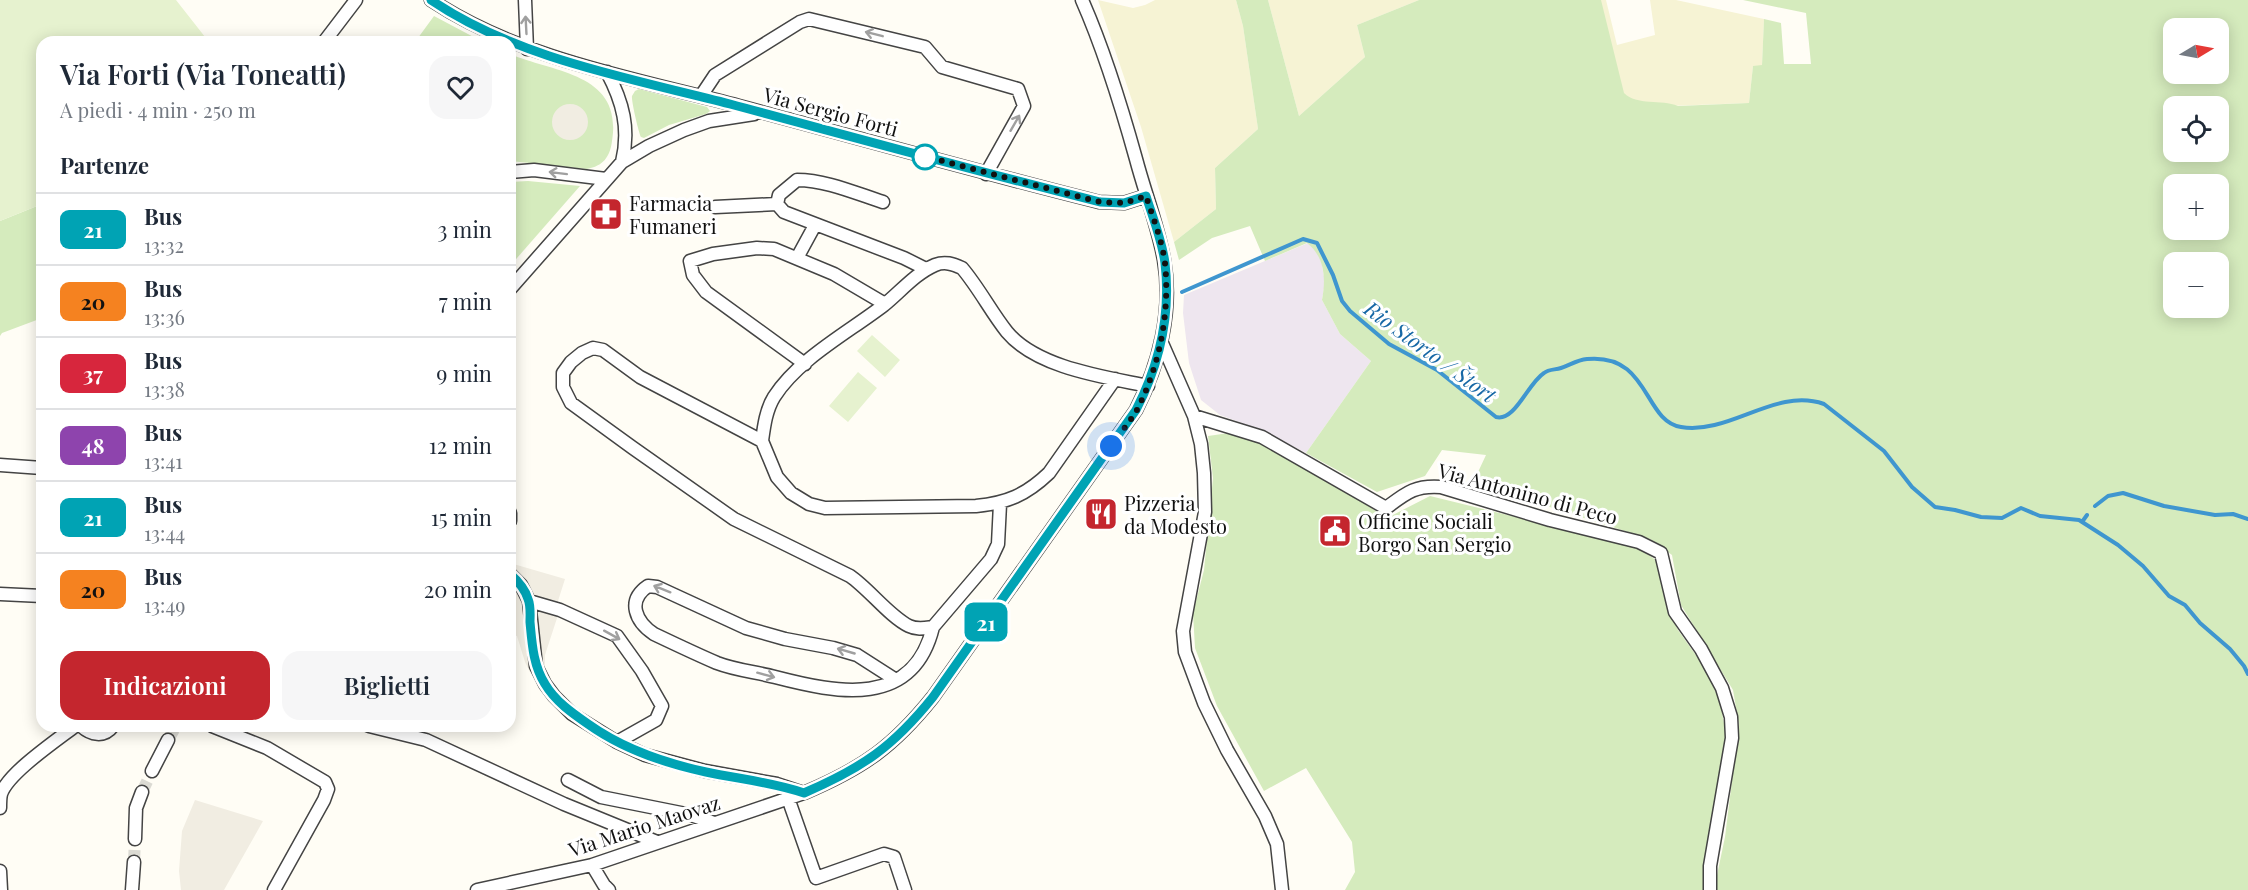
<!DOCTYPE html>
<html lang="it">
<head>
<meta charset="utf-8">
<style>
	body { margin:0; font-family:"Playfair Display",serif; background:#f6f6f7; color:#1f2937; height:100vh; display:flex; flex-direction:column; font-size:22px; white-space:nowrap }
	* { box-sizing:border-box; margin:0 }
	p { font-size:20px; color:#747a83 }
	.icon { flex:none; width:33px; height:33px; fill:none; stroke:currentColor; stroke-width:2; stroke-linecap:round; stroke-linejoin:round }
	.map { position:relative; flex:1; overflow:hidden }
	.details { position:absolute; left:36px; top:36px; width:480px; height:696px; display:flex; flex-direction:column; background:#fff; border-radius:18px; box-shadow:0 3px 15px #0003 }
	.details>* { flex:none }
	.badge { padding:0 12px; border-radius:9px; font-size:21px; line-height:39px }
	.needle { width:39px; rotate:80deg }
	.tools { position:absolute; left:2163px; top:18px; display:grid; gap:12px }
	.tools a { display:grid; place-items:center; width:66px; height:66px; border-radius:12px; background:#fff; box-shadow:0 3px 15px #0003; font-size:30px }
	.you { position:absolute; width:30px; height:30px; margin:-15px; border:4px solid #fff; border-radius:50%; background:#1a73e8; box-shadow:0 0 0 9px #1a73e833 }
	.map>.badge { position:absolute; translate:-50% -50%; box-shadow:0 0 0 3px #fff }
	h2 { padding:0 24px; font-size:22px; line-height:54px }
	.round { display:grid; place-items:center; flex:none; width:63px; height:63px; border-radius:18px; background:#f6f6f7 }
	.overview { display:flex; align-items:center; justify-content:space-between; height:102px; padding:0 24px }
	h1 { font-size:28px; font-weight:600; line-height:45px }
	.primary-button { display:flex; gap:12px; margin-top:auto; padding:12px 24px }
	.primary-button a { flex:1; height:69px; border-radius:18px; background:#c4262e; color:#fff; font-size:24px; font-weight:600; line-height:69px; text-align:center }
	.primary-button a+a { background:#f6f6f7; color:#1f2937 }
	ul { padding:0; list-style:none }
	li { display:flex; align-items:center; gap:18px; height:72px; padding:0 24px; border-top:2px solid #e0e1e3 }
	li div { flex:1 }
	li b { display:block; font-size:22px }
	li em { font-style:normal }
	li .badge { min-width:66px; font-weight:700; text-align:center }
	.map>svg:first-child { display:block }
</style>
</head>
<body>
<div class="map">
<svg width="2248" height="890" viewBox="0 0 2248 890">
	<rect width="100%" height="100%" fill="#fffdf5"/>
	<path fill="#eee6ef" d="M1308,243L1316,250L1321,260L1325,282L1322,300L1340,334L1371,361L1306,453L1261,430L1220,415L1201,400L1189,363L1183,313L1184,295Z"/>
	<path fill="#f6f3d4" d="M1098,0L1133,8L1145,5L1155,0H1236L1243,26L1258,129L1215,168L1216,209L1174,242L1141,127Z
		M1268,0H1419L1357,25L1365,57L1299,116Z
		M1597,0H1606L1617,45L1655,35L1650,0H1676L1764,19L1762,66H1753L1749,103L1669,106L1620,98Z"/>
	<path fill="#d5ebbd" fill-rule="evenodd" d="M1236,0H1268L1299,116L1365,57L1357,25L1419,0H1601L1624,93C1637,106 1661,99 1678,106L1749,103L1753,66L1762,65L1764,19L1781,23L1784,64H1811L1806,13L1743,0H2248V890H1717L1716,880L1725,837L1739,725L1733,690L1681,605L1672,555L1650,539L1512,495L1472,485L1486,455L1442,450L1425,476L1377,492L1306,453L1371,361L1340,334L1322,300C1326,279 1325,257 1307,243L1265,261L1250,226L1212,238L1179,260L1174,242L1216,209L1215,168L1258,129L1243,26ZM2174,28H2218V74H2174ZM2174,106H2218V152H2174ZM2174,184H2218V230H2174ZM2174,262H2218V308H2174Z
		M434,16L483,42H415Z
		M510,54C555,73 623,73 612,141C610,157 603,166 587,169L510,161Z
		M639,89L707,107L710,111L706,114L669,125L644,138L641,137C639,134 631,100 632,96C633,94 634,93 635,91Z
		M528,181L580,186L510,266V182Z
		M42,204V318L2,333L0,336V221Z
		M1229,433L1278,448L1387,518L1430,496L1638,547L1657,561L1667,606L1678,630L1705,668L1720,702L1726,734L1722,772L1704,876L1705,890H1345L1355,872L1352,842L1306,768L1264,791L1217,706L1195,648L1193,613L1204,570L1213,478L1208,436Z"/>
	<path fill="#e6f2cf" d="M0,0H176L209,42H42V204L0,221Z
		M872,335L900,360L885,377L857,351Z
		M858,372L877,388L848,422L829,406Z"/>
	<path fill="#f1ede2" d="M552 122a18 18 0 1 1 36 0a18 18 0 1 1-36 0Z
		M510,563L565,579L558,601V615L545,655V668L530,672L525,662L517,636L510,635Z
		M195,800L263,821L224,890H181L179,871L182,831Z"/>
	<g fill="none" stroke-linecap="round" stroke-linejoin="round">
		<path stroke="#3f96cf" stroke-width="4" d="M1182,292L1303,239L1317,243L1333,275L1342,301L1350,311L1389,344L1437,370L1496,417C1515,422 1528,383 1544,373C1549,369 1555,370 1561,368C1570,365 1577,360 1587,359C1650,353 1643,421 1681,427C1730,435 1775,387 1824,404L1884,451L1912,487L1935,507L1955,510L1981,517L2002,518L2021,508L2040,516L2079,520L2118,545L2143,566L2169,596L2185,605L2200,623L2230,649L2244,666L2248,674
			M2095,506L2108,496L2123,493L2164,506L2215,515L2233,514L2248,519
			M2082,522L2087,515"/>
		<path stroke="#dbdad3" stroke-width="12" stroke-dasharray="12 6" stroke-linecap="butt" d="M168,740L176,726
			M142,792L152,771
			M134,862L135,839"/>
		<g stroke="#444" stroke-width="15">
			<path id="street" d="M431,0C520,59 636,79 739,106C859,138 979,172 1099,202L1124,203L1146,196
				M525,0L527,49
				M324,42L356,0
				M607,72C623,102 630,129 622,162
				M701,96L715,75L800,22L809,19L925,47L942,67L1018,89L1024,106L986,174
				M510,172L534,170L606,179
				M883,202C855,193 826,180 797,180L779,195L777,204L784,212L904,258L926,269
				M715,207L777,204
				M797,258L815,225
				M510,289L622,162L649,146L684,130L709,121L754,114
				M1161,341L1194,416L1201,444L1204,473L1205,512L1183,631L1185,652L1204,703L1227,750L1265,816L1277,844L1282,890
				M805,364L706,292L693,275L690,261L713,254L757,248L774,249L834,274L885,304
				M1194,416L1262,437L1386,508C1406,493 1415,485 1441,487L1550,520L1639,542L1661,553L1675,612L1701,649L1722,688L1731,717L1732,738L1710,866V890
				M762,441C764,426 766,410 774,397C798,359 849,332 884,305C900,292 916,273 935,265C945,261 953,264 962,268C979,288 991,312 1007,332C1037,368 1105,377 1148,386
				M0,465L42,468
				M510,513V521
				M510,574L521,585L529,601L536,666L545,684L554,696L572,714L617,742L645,755L705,771L777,784L804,793
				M0,594L42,596
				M529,601L560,610L617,636L642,671L662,706L656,720L617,742
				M933,627C925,628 917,630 909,626C890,617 869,589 850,576L734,519L633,448L571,403L563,387V373L571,362L582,353L593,348L603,350L640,377L762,441L777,477L791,493L809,504L825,508L976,506C1007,503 1026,495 1049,473L1115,379
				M896,680L857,655L833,648L785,639L746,628L657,587L648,586C626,601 636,622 654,634C675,644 696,654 717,663C735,670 756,672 775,677C837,693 913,709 933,627L991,559L998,544L1000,504
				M81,726C91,735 104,738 113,726
				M212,726L267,748L325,782L328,789L324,800L274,890
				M369,726L426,740L564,804L657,842
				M152,771L168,740
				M568,780L601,797L691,815L714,823
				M788,798L816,878L884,854L894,857L905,890
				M0,808C0,804 0,798 1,794C8,773 57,740 75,726
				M135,839L136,808L142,792
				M592,865L604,885L609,890
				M0,871L1,890
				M132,890L134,862
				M477,890L592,865L804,793C863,768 893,747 933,697L1136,410C1159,365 1173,311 1164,260C1158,226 1145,193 1136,159C1121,105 1105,52 1082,0"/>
		</g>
		<use href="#street" stroke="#fff" stroke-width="12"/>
	</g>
	<defs><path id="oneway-shaft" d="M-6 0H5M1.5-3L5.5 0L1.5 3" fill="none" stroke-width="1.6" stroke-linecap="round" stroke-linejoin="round" transform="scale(1.5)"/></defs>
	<g stroke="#a0a0a0">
		<use href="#oneway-shaft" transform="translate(526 25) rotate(-93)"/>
		<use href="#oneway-shaft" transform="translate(874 34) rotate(-166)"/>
		<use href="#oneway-shaft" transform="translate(1015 123) rotate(-60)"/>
		<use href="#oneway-shaft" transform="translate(558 173) rotate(-173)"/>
		<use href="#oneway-shaft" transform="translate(662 589) rotate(-158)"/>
		<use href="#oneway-shaft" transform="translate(612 635) rotate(29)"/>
		<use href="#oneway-shaft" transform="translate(846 651) rotate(-164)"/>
		<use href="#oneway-shaft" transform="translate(766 675) rotate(15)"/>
	</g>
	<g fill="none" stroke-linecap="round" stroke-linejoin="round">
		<g stroke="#fff" stroke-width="14">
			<path id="line" d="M431,0C518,59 630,78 730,104C853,137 976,171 1100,202L1124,203L1146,196C1153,218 1162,240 1165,263C1171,314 1159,365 1136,410L933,697C893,747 862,768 804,793C772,782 739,779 706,772C664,763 623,749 588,724C572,713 555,701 545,684C533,665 532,643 530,622C530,615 531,606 528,599C525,589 518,581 510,574"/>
		</g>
		<use href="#line" stroke="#00a3b4" stroke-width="9"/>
		<path stroke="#111" stroke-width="6" stroke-dasharray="0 10.8" d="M925,157L923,156L1100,202L1124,203L1146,196C1153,218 1162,240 1165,263C1170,312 1160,364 1138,408C1131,421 1120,433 1111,446"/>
	</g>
	<defs>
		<g id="pharmacy-square" transform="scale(1.725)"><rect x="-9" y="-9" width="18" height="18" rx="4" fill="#c4262e" stroke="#fff"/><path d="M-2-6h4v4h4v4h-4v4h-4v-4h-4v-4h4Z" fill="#fff"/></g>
		<g id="restaurant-square" transform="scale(1.725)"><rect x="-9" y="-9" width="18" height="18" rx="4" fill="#c4262e" stroke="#fff"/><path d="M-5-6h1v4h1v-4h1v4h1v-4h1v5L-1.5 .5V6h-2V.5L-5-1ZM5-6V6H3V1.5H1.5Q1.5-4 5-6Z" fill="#fff"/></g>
		<g id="civic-square" transform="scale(1.725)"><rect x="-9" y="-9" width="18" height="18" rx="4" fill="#c4262e" stroke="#fff"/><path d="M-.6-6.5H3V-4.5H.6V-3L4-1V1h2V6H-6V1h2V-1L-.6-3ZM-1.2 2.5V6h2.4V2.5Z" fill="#fff"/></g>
	</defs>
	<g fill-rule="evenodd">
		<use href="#pharmacy-square" x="606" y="214"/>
		<use href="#restaurant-square" x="1101" y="514"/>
		<use href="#civic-square" x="1335" y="531"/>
	</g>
	<circle fill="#fff" stroke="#00a3b4" stroke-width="3" cx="925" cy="157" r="12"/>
	<g text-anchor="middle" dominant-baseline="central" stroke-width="6" stroke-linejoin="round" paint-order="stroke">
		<g font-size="20" fill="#111" stroke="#fff">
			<text transform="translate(831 111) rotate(15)">Via Sergio Forti</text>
			<text transform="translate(1528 493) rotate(15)">Via Antonino di Peco</text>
			<text transform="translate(644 825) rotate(-18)">Via Mario Maovaz</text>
		</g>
		<g font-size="20" fill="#111" stroke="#fff" text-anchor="start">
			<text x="629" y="202">Farmacia<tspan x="629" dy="23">Fumaneri</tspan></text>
			<text x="1124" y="502">Pizzeria<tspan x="1124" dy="23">da Modesto</tspan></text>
			<text x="1358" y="520">Officine Sociali<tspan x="1358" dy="23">Borgo San Sergio</tspan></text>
		</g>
		<g font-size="21" font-style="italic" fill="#1768a6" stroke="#fff">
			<text transform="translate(1431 351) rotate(36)">Rio Storto / Štort</text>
		</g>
	</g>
</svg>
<div class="tools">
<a><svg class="needle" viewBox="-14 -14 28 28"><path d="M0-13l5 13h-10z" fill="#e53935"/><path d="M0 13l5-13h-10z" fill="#747a83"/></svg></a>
<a><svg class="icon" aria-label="locate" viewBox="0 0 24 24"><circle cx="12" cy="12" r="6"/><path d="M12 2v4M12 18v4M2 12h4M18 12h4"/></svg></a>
<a>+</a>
<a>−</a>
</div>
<div class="you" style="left:1111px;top:446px"></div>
<b class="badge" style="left:986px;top:622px;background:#00a3b4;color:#fff">21</b>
<section class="details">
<div class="overview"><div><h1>Via Forti (Via Toneatti)</h1><p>A piedi · 4 min · 250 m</p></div><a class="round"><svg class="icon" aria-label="heart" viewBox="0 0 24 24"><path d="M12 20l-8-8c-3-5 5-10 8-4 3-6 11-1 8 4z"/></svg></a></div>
<h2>Partenze</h2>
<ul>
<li><span class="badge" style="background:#00a3b4;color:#fff">21</span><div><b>Bus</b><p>13:32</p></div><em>3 min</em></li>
<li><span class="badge" style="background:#f58220;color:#111">20</span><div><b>Bus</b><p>13:36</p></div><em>7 min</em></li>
<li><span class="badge" style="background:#d7263d;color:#fff">37</span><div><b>Bus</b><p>13:38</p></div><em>9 min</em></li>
<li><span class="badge" style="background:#8e44ad;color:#fff">48</span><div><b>Bus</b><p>13:41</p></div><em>12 min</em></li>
<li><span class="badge" style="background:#00a3b4;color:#fff">21</span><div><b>Bus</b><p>13:44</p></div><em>15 min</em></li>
<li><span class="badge" style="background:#f58220;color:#111">20</span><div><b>Bus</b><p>13:49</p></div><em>20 min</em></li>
</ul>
<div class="primary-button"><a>Indicazioni</a><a>Biglietti</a></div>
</section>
</div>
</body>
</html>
